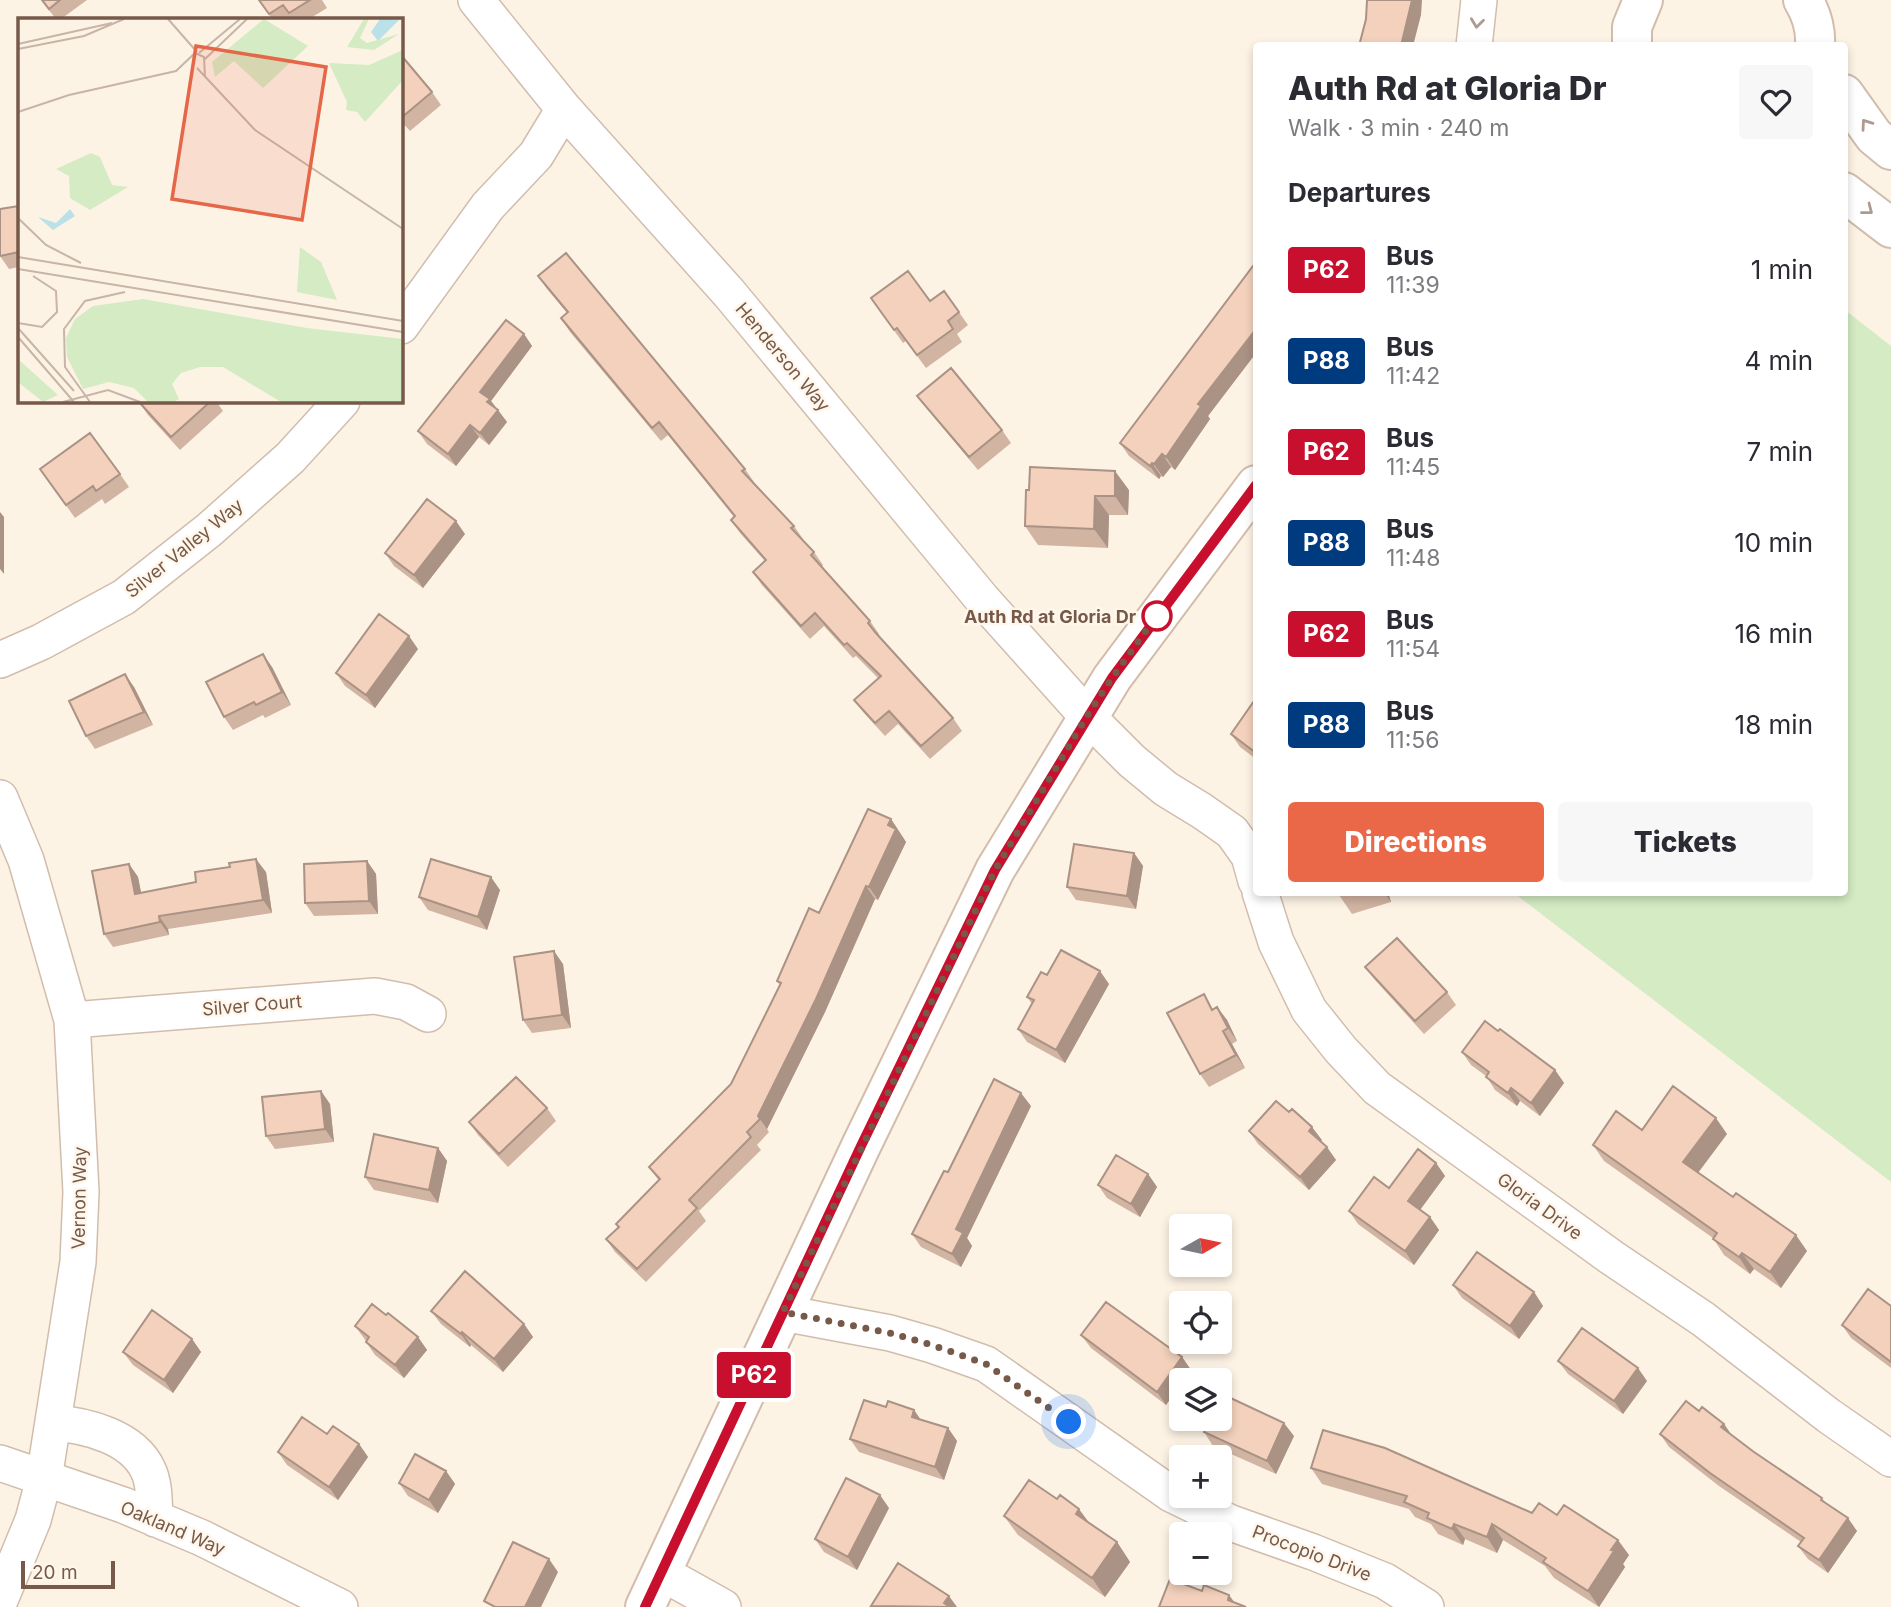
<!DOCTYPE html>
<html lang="en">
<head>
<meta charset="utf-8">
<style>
	body { margin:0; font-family:Inter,sans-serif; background:#f7f7f7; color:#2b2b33; height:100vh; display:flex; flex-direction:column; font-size:26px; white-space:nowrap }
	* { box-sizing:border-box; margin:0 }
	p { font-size:23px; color:#7c7c81 }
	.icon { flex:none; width:38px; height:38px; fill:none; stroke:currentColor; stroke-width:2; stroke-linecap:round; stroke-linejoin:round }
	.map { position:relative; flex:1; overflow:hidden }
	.panel { position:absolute; left:1253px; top:42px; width:595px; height:854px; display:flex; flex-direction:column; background:#fff; border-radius:7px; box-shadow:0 4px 10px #0003 }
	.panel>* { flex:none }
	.badge { padding:0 14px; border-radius:5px; font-size:24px; line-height:46px }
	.needle { width:46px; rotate:81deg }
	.controls { position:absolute; left:1169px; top:1214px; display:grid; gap:14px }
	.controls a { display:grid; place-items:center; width:63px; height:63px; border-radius:7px; background:#fff; box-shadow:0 4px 10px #0003; font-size:35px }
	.scale { position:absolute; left:21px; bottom:18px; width:94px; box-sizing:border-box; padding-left:7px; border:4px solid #775949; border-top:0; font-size:19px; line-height:24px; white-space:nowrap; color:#775949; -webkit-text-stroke:5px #fff7ec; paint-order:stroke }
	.you { position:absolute; width:35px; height:35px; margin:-18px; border:5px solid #fff; border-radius:50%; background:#1a73e8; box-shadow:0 0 0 10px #1a73e833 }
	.map>.badge { position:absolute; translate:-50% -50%; box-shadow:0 0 0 4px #fff }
	h2 { padding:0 35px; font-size:26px; line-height:63px }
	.round { display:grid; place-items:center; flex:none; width:74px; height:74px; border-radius:7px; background:#f7f7f7 }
	.summary { display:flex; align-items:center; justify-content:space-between; height:119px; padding:0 35px }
	h1 { font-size:33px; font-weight:800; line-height:52px }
	.button { display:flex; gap:14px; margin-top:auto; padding:14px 35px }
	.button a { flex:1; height:80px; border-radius:7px; background:#ea6847; color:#fff; font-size:28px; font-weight:800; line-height:80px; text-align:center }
	.button a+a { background:#f7f7f7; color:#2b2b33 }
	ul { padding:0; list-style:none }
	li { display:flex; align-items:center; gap:21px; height:91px; padding:0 35px }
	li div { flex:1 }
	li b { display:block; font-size:26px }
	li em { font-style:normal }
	li .badge { min-width:77px; font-weight:700; text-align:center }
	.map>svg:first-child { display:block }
</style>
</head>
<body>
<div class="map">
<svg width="1891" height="1607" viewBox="0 0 1891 1607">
	<rect width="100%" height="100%" fill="#fdf3e5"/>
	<path fill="#d4ebc3" d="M1845,310L1891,346V1182L1514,893L1844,892Z"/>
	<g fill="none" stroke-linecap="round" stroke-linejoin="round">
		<g stroke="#d1bdad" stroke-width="38">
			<path id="minor" d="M476,0L564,109L729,293L983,600L1087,716L1132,761L1166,789L1202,811L1232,832L1249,856L1256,881
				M1474,46L1479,0
				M401,326L488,206L536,155L564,109
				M0,660L41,642L124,597L209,530L290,458L342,401
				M0,798L26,860L72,1020L81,1192L78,1262L44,1479L33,1520L0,1600
				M1260,892L1276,942L1309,1010L1341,1050L1377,1088L1611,1257L1703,1319L1829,1416L1891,1459
				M72,1020L375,996L406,1002L428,1014
				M783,1313L890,1333L932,1345L986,1364L1171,1494L1231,1523L1313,1552L1385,1581L1426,1607
				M53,1423C86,1425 133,1437 148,1470C155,1484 154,1503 155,1519
				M0,1463L123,1505L202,1538L340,1607
				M662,1573L723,1607"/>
		</g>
		<g stroke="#d1bdad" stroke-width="42">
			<path id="tertiary" d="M1844,94L1874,136L1891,150
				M1844,192L1891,228"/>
		</g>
		<g stroke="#d4bcab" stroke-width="42">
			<path id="secondary" d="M1803,0C1811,13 1816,30 1815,46
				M1632,46V27L1643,0
				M645,1607L861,1146L995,870L1112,678L1256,485"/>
		</g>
		<use href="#minor" stroke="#fff" stroke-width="35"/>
		<use href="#tertiary" stroke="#fff" stroke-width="38"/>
		<use href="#secondary" stroke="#fff" stroke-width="38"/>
	</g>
	<path fill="#d1b4a2" d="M41,0H87L61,19H56Z
		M259,0H322L327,8L309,19H293L292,18L290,19H272Z
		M401,55L432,92L441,105L410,131L401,121Z
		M19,206V267L9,269L0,256Z
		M1256,262V353L1208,416L1210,419L1175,470L1171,467L1163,477L1161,476L1159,479L1129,456L1120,443Z
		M538,276L745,469L754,482L753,483L794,526L803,539H802L814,552L823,565L822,567L870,621L879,634L878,635L953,718L962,731L930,759L898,724L885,736L864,713L854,700L878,678L856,656L853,658L824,626L810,639L762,585L753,572L765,561L740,533L731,520L734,517L668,435L661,441L570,332L561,318L567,313L547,289Z
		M944,291L968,325L957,334L962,342L926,368L906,341L903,343L871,298L930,301Z
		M524,334L532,346L491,401L507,422L489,445L479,437L456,466L427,444L418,431Z
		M917,396L1002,430L1011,443L978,470L927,409Z
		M140,401H216L223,411L180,450L148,415L139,402Z
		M40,469L120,474L129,487L105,504L102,499L75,518Z
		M1026,490H1129L1128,515H1109L1108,548L1038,545L1025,526Z
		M465,534L423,588L394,566L385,553Z
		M418,649L375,708L345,686L336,673Z
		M272,667L291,705L265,718L263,715L233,730L224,717Z
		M134,687L153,725L95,749L86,736Z
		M1256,703V759L1240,747L1231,734Z
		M891,819L906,842L878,900L875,899L825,1012L767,1129L769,1132L757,1145L761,1150L699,1211L706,1221L646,1282L615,1252L606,1239L618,1227L659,1181L649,1167L731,1084L780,985L777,981L819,913Z
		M1134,853L1143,866L1136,909L1076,900L1067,887Z
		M367,861L376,874L378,914L314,916L305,903Z
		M129,864L138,877L141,893L266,872L272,913L168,929L169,935L113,947L104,934Z
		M500,890L487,930L428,910L419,897Z
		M1337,892H1388L1391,902L1352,914Z
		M563,964L571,1028L532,1033L523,1020Z
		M1365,967L1447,992L1456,1005L1424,1034L1375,980Z
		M1047,975L1109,984L1065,1063L1027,1042L1018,1029L1032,1004L1027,997Z
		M1217,1007L1227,1020L1237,1041L1232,1044L1245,1068L1209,1087L1200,1074L1214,1009Z
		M1498,1031L1555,1070L1564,1083L1540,1116L1520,1101L1517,1106L1495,1090L1486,1076L1471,1065L1462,1052Z
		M321,1091L330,1104L334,1142L275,1149L266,1136Z
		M1031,1106L967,1238L972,1246L961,1267L921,1247L912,1234L948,1172Z
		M547,1108L556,1121L508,1167L478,1135L469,1122Z
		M1642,1130L1727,1134L1698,1173L1807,1251L1781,1288L1754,1269L1750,1274L1724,1255L1713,1238L1604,1161L1593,1145Z
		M1249,1131L1322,1140L1321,1141L1336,1160L1309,1190L1258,1144Z
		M438,1148L447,1161L438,1203L374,1190L365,1177Z
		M1436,1163L1445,1176L1420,1210L1430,1217L1439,1230L1414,1265L1358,1224L1349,1211L1389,1188Z
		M1148,1174L1157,1187L1140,1217L1107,1198L1098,1185Z
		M1453,1285L1534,1292L1543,1306L1519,1339L1462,1298Z
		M1891,1306V1368L1851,1338L1842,1325Z
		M431,1311L524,1324L533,1337L503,1372L471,1345L470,1347L441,1324Z
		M386,1315L418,1337L427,1350L404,1378L375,1355L366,1342V1341L355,1326Z
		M1081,1335L1182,1357L1191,1370L1166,1405L1091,1348Z
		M192,1339L201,1352L173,1393L133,1365L123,1352Z
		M1558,1361L1647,1381L1623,1414L1568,1374Z
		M886,1407L914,1410L920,1419L948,1428L957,1441L944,1480L859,1452L850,1439Z
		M1699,1411L1724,1424L1732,1436L1754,1452L1822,1498L1825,1502L1857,1531L1828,1573L1808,1559L1798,1546L1801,1542L1719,1486L1669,1447L1660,1434Z
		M1204,1432L1294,1436L1276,1474L1213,1446Z
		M327,1434L359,1444L368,1457L338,1500L287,1465L278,1452Z
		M1311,1468L1532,1513L1557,1515L1629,1555L1623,1564L1625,1567L1599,1607L1554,1578L1545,1566L1503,1540L1497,1553L1465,1539L1463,1545L1438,1534L1431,1524L1415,1517L1409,1509L1322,1484Z
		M446,1471L455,1484L438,1513L408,1496L399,1483Z
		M889,1508L857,1570L824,1552L815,1539Z
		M1004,1516L1089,1523L1117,1542L1130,1562L1105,1597L1018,1535Z"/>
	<path fill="#aa9284" d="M1412,0H1422L1421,15L1413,46H1401Z
		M1256,329V353L1208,416L1210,419L1175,470L1166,457L1198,404Z
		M524,334L532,346L491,401L507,422L489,445L480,433V392Z
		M470,425L479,437L456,466L448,454Z
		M1162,454L1171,467L1163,477L1154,464Z
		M1152,463L1161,476L1159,479L1150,466Z
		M1115,471L1129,490L1128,515L1115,496Z
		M1095,496L1109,515L1108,548L1094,529Z
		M0,512L4,517V574L0,569Z
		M456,521L465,534L423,588L414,575Z
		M409,636L418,649L375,708L366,695Z
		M263,654L272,667L291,705L282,692Z
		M125,674L134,687L153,725L144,712Z
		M891,819L906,842L878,900L869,887L888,825Z
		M1134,853L1143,866L1136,909L1127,896Z
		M256,859L266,872L272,913L263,900Z
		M367,861L376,874L378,914L369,901Z
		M129,864L138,877L144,907L135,894Z
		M491,877L500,890L487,930L478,917Z
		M866,886L875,899L825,1012L767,1129L758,1116Z
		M1384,892H1388L1391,902Z
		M159,916L168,929L169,935L160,922Z
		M554,951L563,964L571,1028L562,1015Z
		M1100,971L1109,984L1065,1063L1056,1050Z
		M1217,1007L1227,1020L1237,1041L1228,1028Z
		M1223,1031L1232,1044L1245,1068L1236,1055Z
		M1555,1070L1564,1083L1540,1116L1531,1103Z
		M1511,1088L1520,1101L1517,1106L1508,1093Z
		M321,1091L330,1104L334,1142L325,1129Z
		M1021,1093L1031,1106L967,1238L972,1246L961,1267L952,1254L956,1229Z
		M1716,1118L1727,1134L1694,1178L1683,1162Z
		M1312,1127L1322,1140L1318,1144L1309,1131Z
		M1327,1147L1336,1160L1309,1190L1300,1177Z
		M438,1148L447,1161L438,1203L429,1190Z
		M1436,1163L1445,1176L1417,1214L1408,1201Z
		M1148,1174L1157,1187L1140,1217L1131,1204Z
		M1430,1217L1439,1230L1414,1265L1405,1251Z
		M1796,1235L1807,1251L1781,1288L1770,1272Z
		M1742,1253L1754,1269L1750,1274L1739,1257Z
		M1534,1292L1543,1306L1519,1339L1510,1326Z
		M524,1324L533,1337L503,1372L494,1359Z
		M462,1332L471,1345L470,1347L461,1334Z
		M418,1337L427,1350L404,1378L395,1365Z
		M192,1339L201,1352L173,1393L164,1380Z
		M1182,1357L1191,1370L1184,1381H1181V1384L1166,1405L1157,1392Z
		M1638,1368L1647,1381L1623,1414L1614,1401Z
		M914,1410L923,1423L912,1417Z
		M1284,1423L1294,1436L1276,1474L1267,1461Z
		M1724,1424L1733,1437L1721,1427Z
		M948,1428L957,1441L944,1480L935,1467Z
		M359,1444L368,1457L338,1500L329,1487Z
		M446,1471L455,1484L438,1513L429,1500Z
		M880,1495L889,1508L857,1570L848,1557Z
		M1079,1509L1093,1528L1076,1514Z
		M1848,1518L1857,1531L1828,1573L1819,1560Z
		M1454,1524L1465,1539L1463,1545L1452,1529Z
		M1492,1524L1503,1540L1497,1553L1487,1537Z
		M1618,1540L1629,1555L1623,1564L1625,1567L1599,1607L1588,1591Z
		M1117,1542L1130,1562L1105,1597L1092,1578Z
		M549,1559L558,1572L541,1607H525Z
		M1229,1595L1238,1607L1228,1600Z
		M949,1596L957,1607H947L944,1603Z"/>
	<path fill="#f3d1bc" stroke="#aa9284" stroke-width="2" d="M42,0H60L49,9Z
		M259,0H310L289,13L283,5L269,14Z
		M1367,0H1412L1401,46H1359L1366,19Z
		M401,55L432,92L401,118Z
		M19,206V252L0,256V209Z
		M566,253L745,469L742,471L794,526L791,528L814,552L811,555L870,621L868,623L875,632L953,718L921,746L889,711L875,723L854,700L881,676L847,643L844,645L815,613L801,626L753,572L766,560L731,520L735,516L659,422L652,428L561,318L568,312L538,276Z
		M1256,262V329L1198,404L1201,406L1166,457L1162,454L1154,464L1152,463L1150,466L1120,443Z
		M908,271L930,301L944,291L959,312L948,321L953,329L917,355L897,328L894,330L871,298Z
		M506,320L524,334L480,392L490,399L487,402L498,410L480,433L470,425L448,454L418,431Z
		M951,368L1002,430L969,457L917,396Z
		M140,401H211L171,437L139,402Z
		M90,433L120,474L96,491L93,486L66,505L40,469Z
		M1030,467L1115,471V496H1095L1094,529L1025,526L1026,490H1029Z
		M427,499L456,521L414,575L385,553Z
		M379,614L409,636L366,695L336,673Z
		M263,654L282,692L256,705L254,702L224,717L206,682Z
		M125,674L144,712L86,736L69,701Z
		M1254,701L1256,703V753L1231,734Z
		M868,809L891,819L888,825L896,829L869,887L866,886L816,999L758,1116L760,1119L747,1132L751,1137L689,1200L697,1208L637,1269L606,1239L619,1227L616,1224L660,1179L649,1167L731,1084L781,983L777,981L809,908L819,913Z
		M1074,844L1134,853L1127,896L1067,887Z
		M256,859L263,900L159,916L160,922L104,934L92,871L129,864L135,894L196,882L195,872L230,867L229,863Z
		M431,859L491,877L478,917L419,897Z
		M367,861L369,901L305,903L304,864Z
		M1397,938L1447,992L1415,1021L1365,967Z
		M1061,950L1100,971L1056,1050L1018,1029L1034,1000L1027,997L1041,972L1047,975Z
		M554,951L562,1015L523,1020L514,957Z
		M1204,994L1212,1010L1217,1007L1228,1028L1223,1031L1236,1055L1200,1074L1167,1013Z
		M1485,1021L1498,1031L1500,1029L1555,1070L1531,1103L1511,1088L1508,1093L1486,1077L1489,1072L1462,1052Z
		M516,1077L547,1108L499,1154L469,1122Z
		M994,1079L1021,1093L956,1229L963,1233L952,1254L912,1234L944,1171L948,1172Z
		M1673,1086L1716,1118L1683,1162L1733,1197L1736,1193L1796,1235L1770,1272L1742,1253L1739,1257L1713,1239L1717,1233L1593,1145L1616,1111L1642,1130Z
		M321,1091L325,1129L266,1136L262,1097Z
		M1276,1101L1289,1112L1292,1109L1312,1127L1309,1131L1327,1147L1300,1177L1249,1131Z
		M374,1134L438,1148L429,1190L365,1177Z
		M1418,1149L1436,1163L1408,1201L1430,1217L1405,1251L1349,1211L1374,1177L1389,1188Z
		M1116,1155L1148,1174L1131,1204L1098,1185Z
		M1477,1252L1534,1292L1510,1326L1453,1285Z
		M465,1271L524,1324L494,1359L462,1332L461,1334L431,1311Z
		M1868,1289L1891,1306V1362L1842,1325Z
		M1106,1302L1182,1357L1157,1392L1081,1335Z
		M372,1304L386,1315L388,1313L418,1337L395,1365L366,1342L369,1337L355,1326Z
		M152,1310L192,1339L164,1380L123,1352Z
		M1582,1328L1638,1368L1614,1401L1558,1361Z
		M1222,1394L1284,1423L1267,1461L1204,1432L1210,1419H1220V1399Z
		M864,1400L886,1407L888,1401L914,1410L912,1417L948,1428L935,1467L850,1439Z
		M1686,1401L1699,1411L1702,1407L1724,1424L1721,1427L1754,1452L1822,1498L1821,1500L1848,1518L1819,1560L1798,1546L1804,1538L1710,1473L1660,1434Z
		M302,1417L327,1434L333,1426L359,1444L329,1487L278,1452Z
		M1323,1430L1385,1448L1532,1513L1539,1503L1557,1515L1564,1505L1618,1540L1611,1550L1614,1551L1588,1591L1543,1562L1546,1558L1492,1524L1487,1537L1454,1524L1452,1529L1427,1518L1429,1513L1404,1502L1407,1496L1311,1468Z
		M415,1454L446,1471L429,1500L399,1483Z
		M846,1478L880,1495L848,1557L815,1539Z
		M1029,1480L1057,1499L1060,1495L1079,1509L1076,1514L1117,1542L1092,1578L1004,1516Z
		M513,1542L549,1559L525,1607H495L484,1601Z
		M898,1563L949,1596L944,1603L950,1607L871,1606Z
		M1170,1579L1202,1591L1204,1585L1229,1595L1228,1600L1246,1607H1159Z"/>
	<defs><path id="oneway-chevron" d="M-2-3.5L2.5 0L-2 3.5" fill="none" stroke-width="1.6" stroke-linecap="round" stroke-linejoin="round" transform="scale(1.75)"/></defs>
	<g stroke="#ad9b92">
		<use href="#oneway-chevron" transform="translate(1477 23) rotate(97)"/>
		<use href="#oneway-chevron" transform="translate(1866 124) rotate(-125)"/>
		<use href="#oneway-chevron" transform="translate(1868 210) rotate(38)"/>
	</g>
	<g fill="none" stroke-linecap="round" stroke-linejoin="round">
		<g stroke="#fff" stroke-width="16">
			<path id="line" d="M645,1607L861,1146L995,870L1112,678L1256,485"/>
		</g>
		<use href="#line" stroke="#c8102e" stroke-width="10"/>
		<path stroke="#775949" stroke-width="7" stroke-dasharray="0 12.6" d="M1069,1422L986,1364L932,1345L890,1333L783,1312L995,870L1087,716L1112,678L1158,614L1157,616"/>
	</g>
	<circle fill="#fff" stroke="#c8102e" stroke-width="3.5" cx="1157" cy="616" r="14"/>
	<g text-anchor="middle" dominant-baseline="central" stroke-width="5" stroke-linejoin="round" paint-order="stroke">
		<g font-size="18" fill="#775949" stroke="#fff7ec">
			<text transform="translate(783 357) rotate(50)">Henderson Way</text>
			<text transform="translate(184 548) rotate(-39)">Silver Valley Way</text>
			<text transform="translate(252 1005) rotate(-5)">Silver Court</text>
			<text transform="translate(79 1198) rotate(-89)">Vernon Way</text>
			<text transform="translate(1540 1206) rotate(36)">Gloria Drive</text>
			<text transform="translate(173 1528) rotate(23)">Oakland Way</text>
			<text transform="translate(1312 1553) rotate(21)">Procopio Drive</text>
		</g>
		<g font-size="18" font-weight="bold" fill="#775949" stroke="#fff7ec" text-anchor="end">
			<text x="1136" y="616">Auth Rd at Gloria Dr</text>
		</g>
	</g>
	<g transform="translate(18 18)">
		<rect width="385" height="385" fill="#fdf3e5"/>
		<path d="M246,1L290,28L245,70L216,43L197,59L194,44ZM346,1H351L342,20L349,25L381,16L356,32L329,29ZM385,32V62L347,104L339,94L328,92L329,84L311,45L351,47ZM73,135L82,139L94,167L110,169L72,192L52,180L51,158L38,151ZM282,229L303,244L319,282L279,274ZM125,281L289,310L385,321V384H263L205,349H182L163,355L154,366L161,381L156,384H130L116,370L91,364L65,371L49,339L48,320L57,301L75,288ZM0,341L40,377L25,384L0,364Z" fill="#d4ebc3"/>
		<path d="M362,1H382L360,23L353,14ZM52,191L57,198L35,212L20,199L38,205Z" fill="#b9e1e7"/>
		<path fill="none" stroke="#c7b5a7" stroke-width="2" d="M150,1L179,34M0,26L94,5M0,31L66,18L106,1M181,35L222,1M187,41L229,1M179,50L237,112L385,211M0,94L51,77L158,53L177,35L186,39L187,59M0,200L28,227L63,245M0,239L385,303M0,251L385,314M0,305L24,309L39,294L38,273L15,258M0,310L56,373M0,319L56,384M45,384L90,372L122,384M72,384L47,349L46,311L67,283L107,274"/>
		<path fill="#e46747" fill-opacity="0.15" stroke="#e46747" stroke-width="3.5" d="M178,28L308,49L284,202L154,181Z"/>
		<rect width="385" height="385" fill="none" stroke="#775949" stroke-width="3.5"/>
	</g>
</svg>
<div class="controls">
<a><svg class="needle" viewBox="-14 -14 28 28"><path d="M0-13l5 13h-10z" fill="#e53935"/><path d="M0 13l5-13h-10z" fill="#7c7c81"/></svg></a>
<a><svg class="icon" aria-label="locate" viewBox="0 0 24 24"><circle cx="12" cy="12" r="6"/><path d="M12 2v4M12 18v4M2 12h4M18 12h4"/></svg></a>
<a><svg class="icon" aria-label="layers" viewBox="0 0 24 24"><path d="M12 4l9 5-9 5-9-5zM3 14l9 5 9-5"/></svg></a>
<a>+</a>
<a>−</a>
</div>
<div class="scale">20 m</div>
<div class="you" style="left:1069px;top:1422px"></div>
<b class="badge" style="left:754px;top:1375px;background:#c8102e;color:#fff">P62</b>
<section class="panel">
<div class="summary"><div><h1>Auth Rd at Gloria Dr</h1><p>Walk · 3 min · 240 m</p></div><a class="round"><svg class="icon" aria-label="heart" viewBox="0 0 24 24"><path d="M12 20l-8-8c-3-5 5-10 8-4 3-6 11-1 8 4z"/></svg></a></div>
<h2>Departures</h2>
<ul>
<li><span class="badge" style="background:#c8102e;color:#fff">P62</span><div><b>Bus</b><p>11:39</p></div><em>1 min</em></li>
<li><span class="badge" style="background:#003b80;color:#fff">P88</span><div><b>Bus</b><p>11:42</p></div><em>4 min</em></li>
<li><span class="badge" style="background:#c8102e;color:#fff">P62</span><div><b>Bus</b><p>11:45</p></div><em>7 min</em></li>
<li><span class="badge" style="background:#003b80;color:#fff">P88</span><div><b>Bus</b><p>11:48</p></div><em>10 min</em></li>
<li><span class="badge" style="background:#c8102e;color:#fff">P62</span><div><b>Bus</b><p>11:54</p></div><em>16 min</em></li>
<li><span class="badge" style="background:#003b80;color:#fff">P88</span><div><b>Bus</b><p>11:56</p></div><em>18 min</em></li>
</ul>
<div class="button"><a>Directions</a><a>Tickets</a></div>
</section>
</div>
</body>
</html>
